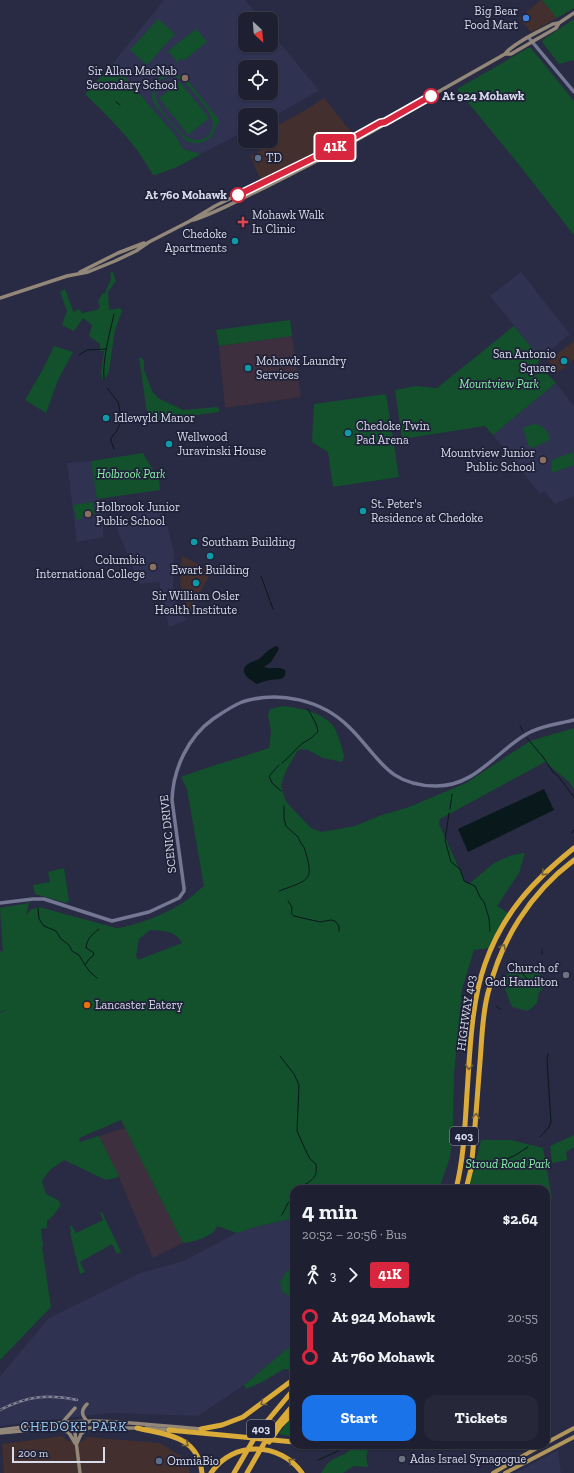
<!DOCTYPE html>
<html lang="en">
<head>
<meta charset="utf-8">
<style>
	body { margin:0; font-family:"Zilla Slab",serif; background:#26283a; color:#f1f3f6; height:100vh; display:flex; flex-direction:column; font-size:15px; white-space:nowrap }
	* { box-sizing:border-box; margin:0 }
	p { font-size:13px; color:#a1a3ac }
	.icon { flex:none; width:22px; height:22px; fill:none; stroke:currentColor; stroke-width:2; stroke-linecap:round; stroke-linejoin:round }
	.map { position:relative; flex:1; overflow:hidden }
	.drawer { position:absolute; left:290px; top:1185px; width:260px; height:264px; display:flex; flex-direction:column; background:#1e2032; border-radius:12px; box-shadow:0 1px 3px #0004,0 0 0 1px #3c3e4d }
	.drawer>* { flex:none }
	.badge { padding:0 8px; border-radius:3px; font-size:14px; line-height:26px }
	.needle { width:26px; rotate:154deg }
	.fabs { position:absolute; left:238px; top:12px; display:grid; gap:8px }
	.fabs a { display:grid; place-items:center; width:40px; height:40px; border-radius:8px; background:#1e2032; box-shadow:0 1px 3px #0004,0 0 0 1px #3c3e4d; font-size:20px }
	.scale { position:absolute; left:12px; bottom:10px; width:93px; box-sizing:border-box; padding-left:4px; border:2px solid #d8dbeb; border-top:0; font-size:11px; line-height:14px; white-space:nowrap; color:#d8dbeb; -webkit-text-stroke:3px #1f2138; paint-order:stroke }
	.map>.badge { position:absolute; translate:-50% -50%; box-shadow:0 0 0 2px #fff }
	.legs { display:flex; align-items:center; gap:6px; height:44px; padding:0 12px; font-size:13px }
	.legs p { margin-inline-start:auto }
	.headline { display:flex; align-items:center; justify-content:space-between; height:68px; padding:0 12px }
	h1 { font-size:22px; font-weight:700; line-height:30px }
	.primary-button { display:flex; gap:8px; margin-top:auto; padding:8px 12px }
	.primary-button a { flex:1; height:46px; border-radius:12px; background:#1a73e8; color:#fff; font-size:16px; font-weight:700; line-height:46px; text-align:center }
	.primary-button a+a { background:#26283a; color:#f1f3f6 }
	ul { padding:0 12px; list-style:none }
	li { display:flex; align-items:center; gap:14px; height:40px; font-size:15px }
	li i { display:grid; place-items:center; width:6px; height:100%; margin:0 5px; background:currentColor }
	li i::after { content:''; width:10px; height:10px; margin:-5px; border:3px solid; border-radius:50%; background:#1e2032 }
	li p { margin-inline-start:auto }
	li:first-child i { background:linear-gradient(#0000 50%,currentColor 0) }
	li:last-child i { background:linear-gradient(currentColor 50%,#0000 0) }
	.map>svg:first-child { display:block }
</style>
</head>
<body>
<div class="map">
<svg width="574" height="1473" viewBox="0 0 574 1473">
	<rect width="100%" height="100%" fill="#282b43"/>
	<path fill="#432f2e" d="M541,0H542L557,18L532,32L529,30L519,18Z
		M324,98L352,133L261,180L250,156L260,151L255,141H271V129L304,111Z
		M574,341V359L557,373L548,361Z
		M182,556L212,571L189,612L180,584Z
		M62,1436L68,1441L75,1442H82L87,1437L160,1443L181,1456L190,1469L189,1473H4L2,1444Z"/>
	<path fill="#3d2f3d" d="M292,336L301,397L225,408L219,346Z
		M125,1128L183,1243L153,1258L115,1168L99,1136Z"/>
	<path fill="#2f3250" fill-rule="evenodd" d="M164,0H245L261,19H245V45H271V32L318,89V91L271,118V115H245V131L201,154L183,149L176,136L113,63ZM245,67H271V93H245Z
		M521,272L569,333V335L540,358L490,296Z
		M556,383L574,406V496L555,504L544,491L540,494L493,435Z
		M91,461L97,499L100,498L104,537L77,542L67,463Z
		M160,504L168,528L174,552L173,587L179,612L187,620L169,627L159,582L140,584L116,527L134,524L132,508Z
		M294,1218V1268L287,1271L282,1291L294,1300V1343L244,1385L198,1416L110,1413L0,1426V1376L49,1318L140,1273L183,1261L237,1233L255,1227Z
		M558,1450L561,1473H515Z"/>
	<path fill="#12512b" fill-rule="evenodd" d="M542,0H574V8L557,18Z
		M158,19L175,34L147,65L130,50Z
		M574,19V60L559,64L542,42L544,39Z
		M196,29L207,42L183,61L181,58L177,62L168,51Z
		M528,48H531L574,101V235L516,161L457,89Z
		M113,63L176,136L183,149L201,154L177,167L155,175H153C136,144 111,119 85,94Z
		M168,74L180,76L182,74L220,121C216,125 216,127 214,132C209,143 196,145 186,141L156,106L152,98L154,84L157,79ZM173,76C177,78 181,79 184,82C190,88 211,112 212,119C217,138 197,146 183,135C174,124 147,100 157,84C161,78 166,77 173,76Z
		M180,82L209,118L188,135L159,98Z
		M113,272L116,281L108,292L109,310L120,308L122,311L115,330L109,371L105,379H102L101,373L104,351H100V344L89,336L92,325L83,318L74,331L62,325L67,311L60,292L65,289L74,313L77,309L80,310L82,313L97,310L100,307L98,302L102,294L105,293L111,279L110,273Z
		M290,320L292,336L219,346L216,330Z
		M514,326L540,358L538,363L540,367L556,383L493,435L485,426L402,439L395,390L416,386L437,388Z
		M54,346L73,352L58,380L46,413L25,400L43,369Z
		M139,358H142L144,361V370L152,391L158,398L183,410L217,407L219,409V412L152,421L148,419Z
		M386,394L399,477L333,487L328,452L312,442L314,404Z
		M533,424C543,425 548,430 550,440L532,448L529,447L523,428Z
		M573,452L574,465L551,473L552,460Z
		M143,453L159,480L160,490L97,499L91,461Z
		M93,502L95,514L81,516V519L77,520L73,505Z
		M283,706C300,708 323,712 334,727C339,736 342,748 344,757L342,762L323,758L308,750L302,749L297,751L286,771L281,785L283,793L287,803L311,828L322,832L355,826L379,816L409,807L466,783L530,741L574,728V789L569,782L545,762L440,819L439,824L465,882L469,884L494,863L512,855L525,853L519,873L497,906L508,913L489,948L474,950L462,989L454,1074L453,1127L450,1157L439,1189H294V1218L255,1227L237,1233L217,1226C215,1236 193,1242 183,1243L121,1120L79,1138L80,1142L99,1136L119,1176L116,1178L106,1180L64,1160L50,1170L42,1181L46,1194L58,1200L61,1205L53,1216L47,1221V1228L41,1229L43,1245L42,1247L51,1307L0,1360V1013L9,1008L0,1012V951H2L3,954L0,908L29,903L26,916L30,910L39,907L116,928C135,927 172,911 187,900C193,896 198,890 204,886L187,789L181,777C210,766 239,758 269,748L271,731L268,715L270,709ZM150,930C162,931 176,930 182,943L138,960L136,956L139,939Z
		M64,868L69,901L66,903L35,894L33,885L50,882L48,872Z
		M519,964L537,969L542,978L543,988L538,994L537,1003L528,1011L512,1007L505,989L506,976Z
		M574,1135V1147L566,1152L567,1160L552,1163L550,1146Z
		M481,1140H511L543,1148L552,1199L546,1200V1189H467L473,1172Z
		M102,1212L121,1252L117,1254L112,1244L80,1262L85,1272L80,1274L70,1232H71L70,1226H72L76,1233L103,1220L100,1213Z
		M294,1268V1300L282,1291L280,1282L287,1271Z
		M294,1343V1370L284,1369L262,1382L246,1389L244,1385Z
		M294,1416V1437L279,1434L288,1421Z
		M353,1445H369L366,1457L368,1467L354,1466L343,1473H321C323,1470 325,1467 327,1464C335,1456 348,1456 353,1445Z"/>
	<path fill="#09191b" d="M277,646L279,649L271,662L264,667C271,670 278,666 285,670C287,681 278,679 270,680C265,681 261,682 257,684C252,681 240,674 245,667C247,663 255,661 259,659C265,654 269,648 277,646Z
		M544,789L554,810L468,852L458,829Z"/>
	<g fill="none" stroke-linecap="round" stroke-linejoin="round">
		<path stroke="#09191b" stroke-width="1" d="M116,102L120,105
			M79,355L87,350L106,349
			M104,379C102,361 110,332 114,314
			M107,388L118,402L121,416V422L116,432L111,438V441L114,449
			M261,576L273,609
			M520,726L523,731
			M527,738L543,757L553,772L558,776L574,797
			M282,763C290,757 295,749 303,743C309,739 313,738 318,731L316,724L308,709
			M279,765L269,776L272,783L281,791
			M450,809L452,794
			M449,813L445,840L451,862L460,869L464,881L475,886L480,897L484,902L489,918L490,931
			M572,833L574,830
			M279,891C310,879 315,882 304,847L302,845L298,837L286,826L284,819V806
			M288,901L292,907C292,911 290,914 294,916L320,922L331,920L335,921L339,926V931
			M38,908L39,919L44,926L56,931L61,939L69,945L72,951L79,955L85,965
			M542,949V954
			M512,961L517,962L520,969L523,971V974L528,980
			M97,978L90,972L85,965L90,958L93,956L94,953L86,948C87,938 92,935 99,929
			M462,996L468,995
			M496,1006L500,1009
			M280,1056L294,1074L299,1085L297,1131L305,1149L310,1159L316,1164C318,1181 310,1180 298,1189
			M540,1137L549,1127L551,1122L547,1060L548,1054
			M491,1165L514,1156L528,1147
			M282,1215L288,1203L294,1197
			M292,1277V1283L294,1286
			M318,1460L336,1452L345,1445"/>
		<path stroke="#737793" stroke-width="3.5" d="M529,38L574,92
			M0,903L33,899H44L112,921L149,912L179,898L184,891V888L172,800C173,769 188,737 213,719C222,713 232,706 242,702C279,690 322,700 349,727C379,756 386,785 435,786C474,787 495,753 525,735C539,726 558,724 574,720"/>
		<path stroke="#928778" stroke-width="3.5" d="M505,54H511L556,28L559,23L574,13
			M193,220C216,213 238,200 260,190C301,169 342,149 382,126L385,122L505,54C513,43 540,31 553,24L559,23
			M80,272L118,253L144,243
			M0,298L67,276L88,272L115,261L136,251L149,242L190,221L215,206L346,141L380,123L385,122
			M87,1404C80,1411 82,1416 88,1422
			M62,1423L75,1408
			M74,1425L80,1473
			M146,1428L169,1430
			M62,1429L69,1433L75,1443
			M0,1430C31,1426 63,1421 94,1421C130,1422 165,1426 201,1429
			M0,1433L53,1428H138
			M77,1443L81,1434L88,1428"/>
		<path stroke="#b1965c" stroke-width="4" d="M546,1443L574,1428
			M493,1473L542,1445
			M505,1473L574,1437"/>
		<path stroke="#daab38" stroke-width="5" d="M456,1189C464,1157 465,1125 467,1093C470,1052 471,1003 485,964C503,913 533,881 574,848
			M466,1189L471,1169C475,1133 477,1098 480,1062C482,1039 482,1015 488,993C501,940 530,893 574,860
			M137,1428C166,1435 198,1435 202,1473
			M201,1429L222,1425L243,1417L294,1379
			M169,1430L294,1442
			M269,1442L280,1426L294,1412
			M211,1473C233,1440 280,1442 302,1473
			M234,1473L258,1432L294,1389
			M247,1473L270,1433L294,1404"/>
		<g stroke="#84879b" stroke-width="2.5">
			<path id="rail" d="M0,1410C27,1396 47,1394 77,1400"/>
		</g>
		<use href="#rail" stroke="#1f2138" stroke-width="1" stroke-dasharray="3" stroke-linecap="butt"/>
	</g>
	<defs><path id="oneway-chevron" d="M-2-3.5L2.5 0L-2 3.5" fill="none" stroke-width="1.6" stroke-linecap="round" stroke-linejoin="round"/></defs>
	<g stroke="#735f38">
		<use href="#oneway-chevron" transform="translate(544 873) rotate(136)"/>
		<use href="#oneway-chevron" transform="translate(503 947) rotate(-65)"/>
		<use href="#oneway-chevron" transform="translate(469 1067) rotate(94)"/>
		<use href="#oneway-chevron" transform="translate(476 1116) rotate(-86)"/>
		<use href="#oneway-chevron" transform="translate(263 1403) rotate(142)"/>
		<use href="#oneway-chevron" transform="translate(186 1444) rotate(38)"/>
		<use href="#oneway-chevron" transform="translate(291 1461) rotate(-141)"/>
	</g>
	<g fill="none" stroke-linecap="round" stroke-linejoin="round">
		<g stroke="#fff" stroke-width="9">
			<path id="line-1" d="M238,195L346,142L380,123L385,122L431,96"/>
		</g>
		<use href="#line-1" stroke="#d7263d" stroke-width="6"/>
	</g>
	<circle fill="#3f7fe0" stroke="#1f2138" stroke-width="1.5" cx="526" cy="18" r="4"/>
	<g fill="#8d6e63" stroke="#1f2138" stroke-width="1.5">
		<circle cx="185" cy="78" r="4"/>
		<circle cx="543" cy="460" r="4"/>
		<circle cx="88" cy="514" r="4"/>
		<circle cx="153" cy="567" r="4"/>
	</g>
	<g fill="#fff" stroke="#d7263d" stroke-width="2">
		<circle cx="431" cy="96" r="7"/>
		<circle cx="238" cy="195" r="7"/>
	</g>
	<g fill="#5c6f8a" stroke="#1f2138" stroke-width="1.5">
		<circle cx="258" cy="158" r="4"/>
		<circle cx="159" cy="1461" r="4"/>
	</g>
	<path fill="#e0444e" stroke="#1f2138" stroke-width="1.5" d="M241 216h4v4h4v4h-4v4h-4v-4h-4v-4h4z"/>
	<g fill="#0f9aa8" stroke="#1f2138" stroke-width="1.5">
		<circle cx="235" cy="241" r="4"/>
		<circle cx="564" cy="361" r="4"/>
		<circle cx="248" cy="368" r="4"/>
		<circle cx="106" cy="418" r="4"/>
		<circle cx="348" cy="433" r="4"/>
		<circle cx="169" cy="444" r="4"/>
		<circle cx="363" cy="511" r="4"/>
		<circle cx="194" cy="542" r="4"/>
		<circle cx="210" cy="556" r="4"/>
		<circle cx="196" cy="583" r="4"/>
	</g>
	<g fill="#6b7280" stroke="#1f2138" stroke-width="1.5">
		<circle cx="566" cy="975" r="4"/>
		<circle cx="402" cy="1459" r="4"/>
	</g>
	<circle fill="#e8710a" stroke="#1f2138" stroke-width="1.5" cx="87" cy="1005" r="4"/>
	<g text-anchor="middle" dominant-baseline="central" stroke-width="3.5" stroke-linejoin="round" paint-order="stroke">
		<g fill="#1f2138" stroke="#a0a3b5" stroke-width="1">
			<rect x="450" y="1127" width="28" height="18" rx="3"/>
			<rect x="247" y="1420" width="28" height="18" rx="3"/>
		</g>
		<g font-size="11" font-weight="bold" fill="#d8dbeb">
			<text x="464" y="1136">403</text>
			<text x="261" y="1429">403</text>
		</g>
		<g font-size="12" fill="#d8dbeb" stroke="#1f2138" text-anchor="start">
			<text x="518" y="11" text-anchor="end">Big Bear<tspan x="518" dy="14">Food Mart</tspan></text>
			<text x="177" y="71" text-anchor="end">Sir Allan MacNab<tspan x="177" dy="14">Secondary School</tspan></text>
			<text x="266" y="158">TD</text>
			<text x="252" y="215">Mohawk Walk<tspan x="252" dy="14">In Clinic</tspan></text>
			<text x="227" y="234" text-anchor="end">Chedoke<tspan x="227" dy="14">Apartments</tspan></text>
			<text x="556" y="354" text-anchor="end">San Antonio<tspan x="556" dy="14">Square</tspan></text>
			<text x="256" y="361">Mohawk Laundry<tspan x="256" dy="14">Services</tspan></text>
			<text x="114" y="418">Idlewyld Manor</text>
			<text x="356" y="426">Chedoke Twin<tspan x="356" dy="14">Pad Arena</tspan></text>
			<text x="177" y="437">Wellwood<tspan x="177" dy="14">Juravinski House</tspan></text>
			<text x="535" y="453" text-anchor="end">Mountview Junior<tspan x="535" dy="14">Public School</tspan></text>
			<text x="371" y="504">St. Peter's<tspan x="371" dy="14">Residence at Chedoke</tspan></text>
			<text x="96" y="507">Holbrook Junior<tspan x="96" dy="14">Public School</tspan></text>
			<text x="202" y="542">Southam Building</text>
			<text x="145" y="560" text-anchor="end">Columbia<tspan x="145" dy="14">International College</tspan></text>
			<text x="210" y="570" text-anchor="middle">Ewart Building</text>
			<text x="196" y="596" text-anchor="middle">Sir William Osler<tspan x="196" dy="14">Health Institute</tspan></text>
			<text x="558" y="968" text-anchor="end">Church of<tspan x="558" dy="14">God Hamilton</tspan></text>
			<text x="95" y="1005">Lancaster Eatery</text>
			<text x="410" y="1459">Adas Israel Synagogue</text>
			<text x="167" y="1461">OmniaBio</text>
		</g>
		<g font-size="12" font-weight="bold" fill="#d8dbeb" stroke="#1f2138" text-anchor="start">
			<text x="442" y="96">At 924 Mohawk</text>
			<text x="227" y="195" text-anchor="end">At 760 Mohawk</text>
		</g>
		<g font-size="12" font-style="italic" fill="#8bf1a9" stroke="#1f2138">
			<text x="499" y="384">Mountview Park</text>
			<text x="131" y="474">Holbrook Park</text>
			<text x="508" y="1164">Stroud Road Park</text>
		</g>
		<g font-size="12" fill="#d8dbeb" stroke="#1f2138">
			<text transform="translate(168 834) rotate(-96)">SCENIC DRIVE</text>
			<text transform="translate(466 1013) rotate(-82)">HIGHWAY 403</text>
		</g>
		<g font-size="13" letter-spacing="1" fill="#9acff8" stroke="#1f2138">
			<text x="74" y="1426">CHEDOKE PARK</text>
		</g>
	</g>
</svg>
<div class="fabs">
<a><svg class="needle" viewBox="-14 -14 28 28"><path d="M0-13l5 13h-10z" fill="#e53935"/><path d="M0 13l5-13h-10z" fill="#a1a3ac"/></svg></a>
<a><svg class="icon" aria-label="locate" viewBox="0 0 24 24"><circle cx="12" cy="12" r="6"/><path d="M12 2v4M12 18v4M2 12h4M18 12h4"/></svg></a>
<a><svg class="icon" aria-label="layers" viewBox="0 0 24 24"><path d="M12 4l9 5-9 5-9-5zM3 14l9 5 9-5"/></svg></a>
</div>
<div class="scale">200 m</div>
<b class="badge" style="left:335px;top:147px;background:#d7263d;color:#fff">41K</b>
<section class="drawer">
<div class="headline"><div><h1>4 min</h1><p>20:52 – 20:56 · Bus</p></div><b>$2.64</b></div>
<div class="legs"><svg class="icon" aria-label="walk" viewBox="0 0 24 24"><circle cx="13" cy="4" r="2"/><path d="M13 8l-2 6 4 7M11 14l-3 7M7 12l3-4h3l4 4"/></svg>3<svg class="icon" aria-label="forward" viewBox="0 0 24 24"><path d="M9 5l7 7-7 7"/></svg><b class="badge" style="background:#d7263d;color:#fff">41K</b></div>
<ul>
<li><i style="color:#d7263d"></i><b>At 924 Mohawk</b><p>20:55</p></li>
<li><i style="color:#d7263d"></i><b>At 760 Mohawk</b><p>20:56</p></li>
</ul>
<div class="primary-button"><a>Start</a><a>Tickets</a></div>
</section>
</div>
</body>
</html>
